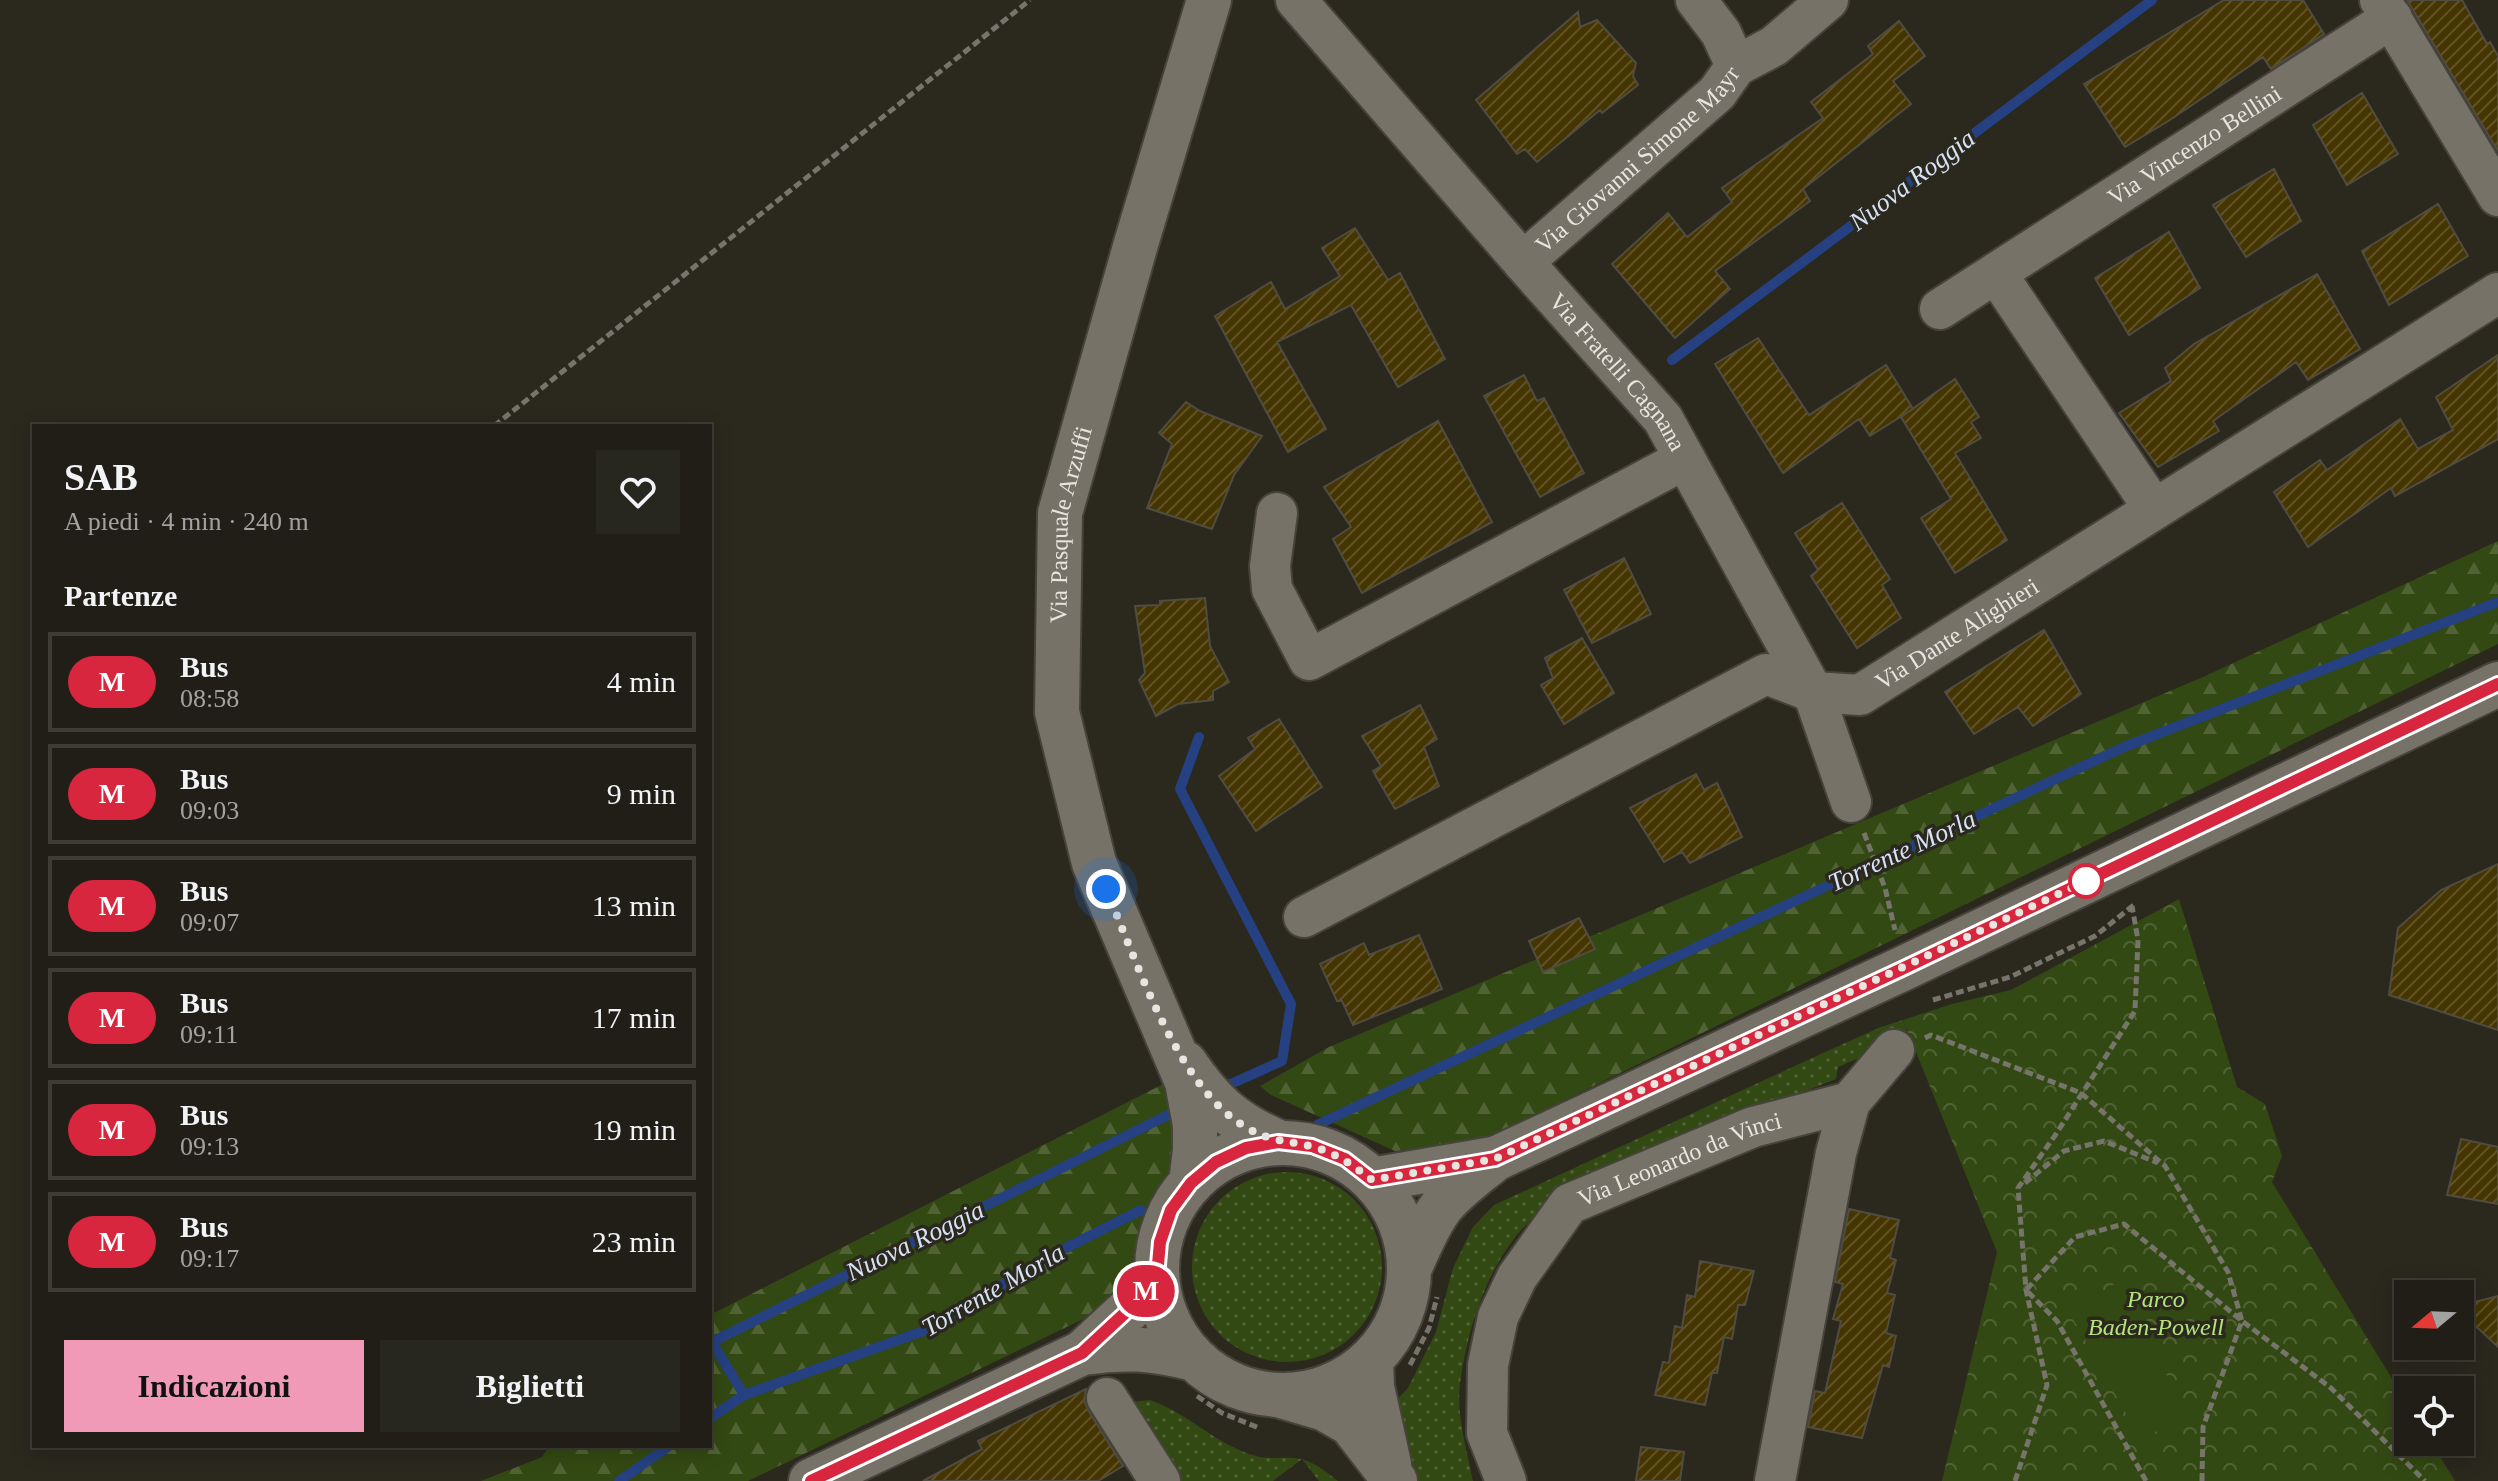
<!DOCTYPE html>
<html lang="it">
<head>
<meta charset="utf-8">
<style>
	body { margin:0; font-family:"Times New Roman",serif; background:#28271f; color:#f1f3f6; height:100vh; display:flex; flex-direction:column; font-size:30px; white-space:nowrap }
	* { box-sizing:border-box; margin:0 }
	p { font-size:26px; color:#a2a2a1 }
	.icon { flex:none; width:44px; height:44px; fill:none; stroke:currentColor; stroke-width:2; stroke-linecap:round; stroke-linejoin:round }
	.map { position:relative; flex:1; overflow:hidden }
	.panel { position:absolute; left:32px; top:424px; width:680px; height:1024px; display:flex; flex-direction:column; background:#201e16; border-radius:0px; box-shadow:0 4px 20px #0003,0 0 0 2px #3d3c35 }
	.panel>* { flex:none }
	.badge { padding:0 16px; border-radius:26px; font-size:28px; line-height:52px }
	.needle { width:52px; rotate:251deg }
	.fabs { position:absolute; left:2394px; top:1280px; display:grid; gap:16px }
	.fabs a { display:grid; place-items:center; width:80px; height:80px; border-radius:0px; background:#201e16; box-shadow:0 4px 20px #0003,0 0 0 2px #3d3c35; font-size:40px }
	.you { position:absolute; width:40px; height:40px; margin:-20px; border:6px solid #fff; border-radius:50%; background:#1a73e8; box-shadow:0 0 0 12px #1a73e833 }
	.map>.badge { position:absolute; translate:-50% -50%; box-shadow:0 0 0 4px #fff }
	h2 { padding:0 32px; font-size:30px; line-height:72px }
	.round { display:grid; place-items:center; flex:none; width:84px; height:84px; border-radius:0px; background:#28271f }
	.headline { display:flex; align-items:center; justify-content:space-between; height:136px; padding:0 32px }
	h1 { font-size:38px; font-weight:700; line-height:60px }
	.cta { display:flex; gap:16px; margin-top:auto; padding:16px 32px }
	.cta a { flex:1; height:92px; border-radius:0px; background:#f09ab7; color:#111; font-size:32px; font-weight:700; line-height:92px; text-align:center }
	.cta a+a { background:#28271f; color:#f1f3f6 }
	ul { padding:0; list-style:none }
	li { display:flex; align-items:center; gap:24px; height:100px; margin:0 16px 12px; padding:0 16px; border:4px solid #3d3c35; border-radius:0px }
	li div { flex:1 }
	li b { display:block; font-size:30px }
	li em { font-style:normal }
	li .badge { min-width:88px; font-weight:700; text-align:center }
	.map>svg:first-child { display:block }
</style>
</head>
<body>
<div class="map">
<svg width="2498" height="1481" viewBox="0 0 2498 1481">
	<defs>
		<pattern id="grass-dots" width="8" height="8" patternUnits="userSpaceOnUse" patternTransform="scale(2)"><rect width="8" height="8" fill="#334913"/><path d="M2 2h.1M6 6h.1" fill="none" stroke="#516335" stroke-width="1.8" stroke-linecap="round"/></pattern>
		<pattern id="forest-firs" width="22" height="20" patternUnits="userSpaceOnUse" patternTransform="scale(2)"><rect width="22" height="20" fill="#334913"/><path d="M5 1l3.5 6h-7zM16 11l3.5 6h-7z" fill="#516335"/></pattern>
		<pattern id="park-crowns" width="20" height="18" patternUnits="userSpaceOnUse" patternTransform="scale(2)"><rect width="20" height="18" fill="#334913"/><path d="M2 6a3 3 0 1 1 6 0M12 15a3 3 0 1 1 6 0" fill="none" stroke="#516335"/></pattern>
		<pattern id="building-hatch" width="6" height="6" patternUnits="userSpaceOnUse" patternTransform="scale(2)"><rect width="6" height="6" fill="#453500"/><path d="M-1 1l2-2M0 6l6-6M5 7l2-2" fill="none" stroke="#605225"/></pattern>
	</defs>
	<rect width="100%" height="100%" fill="#2b281e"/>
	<path fill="url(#grass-dots)" d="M1903,1020L1909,1037L1838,1067L1836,1079C1758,1110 1681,1139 1606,1177C1577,1191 1546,1204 1523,1228C1486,1269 1467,1330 1460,1384C1456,1416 1467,1450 1473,1481H1409L1393,1404L1408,1388L1436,1332L1453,1268L1473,1227L1494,1205L1823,1053L1881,1027Z
		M1192 1267a95 95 0 1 1 190 0a95 95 0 1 1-190 0Z
		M1150,1400C1188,1413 1216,1445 1256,1456C1270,1460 1285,1456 1300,1459C1314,1461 1327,1473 1338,1481H1319L1302,1459L1273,1481H1181L1124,1403Z"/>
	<path fill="url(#forest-firs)" d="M2498,541V644L1473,1145L1395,1151L1271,1095L1260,1086L1329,1047L2203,677Z
		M1171,1080L1194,1132L1149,1245L1104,1309L748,1481H481L542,1457L550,1446H710V1315Z"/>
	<path fill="url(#park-crowns)" d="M2179,899L2237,1087L2265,1104L2282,1156L2272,1182L2408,1405V1442H2431L2455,1481H1942L1997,1252L1903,1020L1952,1004L2011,990Z"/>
	<path fill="#334913" d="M2115,1284L2188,1413L2141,1440L2068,1310Z"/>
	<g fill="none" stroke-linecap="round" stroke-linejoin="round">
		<path stroke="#254182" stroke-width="10" d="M1672,360L2152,0
			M1199,737L1180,789L1291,1004L1282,1061L1224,1087
			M1317,1125L2124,747L2498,602
			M744,1395L712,1342L1174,1112
			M710,1418L744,1395L932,1328L1036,1263L1141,1210
			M619,1481L669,1446"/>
	</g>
	<path fill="url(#building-hatch)" stroke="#504c42" stroke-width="2" d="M2224,0H2303L2324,34L2271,69L2263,57L2170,120L2125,147L2084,84Z
		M2407,0H2462L2487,44L2490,42L2498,56V151Z
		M1578,12L1580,27L1597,20L1636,63L1633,76L1638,85L1602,113L1600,110L1537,162L1525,149L1517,154L1476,100Z
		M1899,21L1925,56L1893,81L1911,104L1803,189L1810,201L1715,271L1730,289L1675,338L1612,264L1668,213L1687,237L1732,202L1722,188L1823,118L1811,102L1873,54L1868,46Z
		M2362,93L2398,154L2347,185L2313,125Z
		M2274,169L2301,221L2246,257L2213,205Z
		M2438,204L2468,256L2389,305L2362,251Z
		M1355,228L1388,280L1400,273L1445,359L1398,387L1351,305L1277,342L1326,429L1288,452L1215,316L1271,282L1285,309L1340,276L1322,248Z
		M2169,232L2200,288L2129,335L2095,278Z
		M2317,274L2360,349L2308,380L2296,362L2213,421L2219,431L2158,467L2119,413L2171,381L2165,368L2194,344Z
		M1758,338L1809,415L1886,365L1913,409L1870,436L1859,419L1783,473L1715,364Z
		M2498,355V439L2395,496L2391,488L2308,547L2274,492L2320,460L2327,470L2400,419L2418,449L2453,430L2436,397Z
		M1524,375L1537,401L1544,398L1584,473L1540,497L1484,396Z
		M1955,379L1979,417L1971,422L1981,438L1955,453L2007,540L1955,573L1921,518L1951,499L1901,417Z
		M1186,402L1200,411L1262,436L1234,475L1212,529L1147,508L1172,444L1159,433Z
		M1438,421L1492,522L1362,593L1333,539L1351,527L1324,487Z
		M1842,503L1890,579L1882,585L1901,618L1857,648L1811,576L1818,570L1795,533Z
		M1624,558L1651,614L1592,643L1564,590Z
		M1205,598L1210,646L1229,682L1213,691V700L1178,704L1156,716L1139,680L1145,673L1135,606L1160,605V601Z
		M2044,630L2081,694L2033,726L2018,707L1974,734L1945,692Z
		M1582,638L1614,693L1564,724L1541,685L1553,678L1545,658Z
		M1420,705L1437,739L1424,747L1439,786L1395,809L1373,771L1381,766L1362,736Z
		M1279,719L1322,787L1256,831L1219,776L1255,749L1248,738Z
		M1696,774L1704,790L1717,783L1742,837L1690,863L1682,852L1664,862L1630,808Z
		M2498,864V1030L2389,995L2398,928L2441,890Z
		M1579,918L1595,949L1543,972L1529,941Z
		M1419,935L1442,989L1353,1025L1342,1001H1337L1320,964L1364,943L1369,955Z
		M2461,1139L2498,1147V1204L2447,1195Z
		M1849,1209L1899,1220L1890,1258L1896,1260L1887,1293L1895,1295L1886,1333L1896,1336L1889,1367L1883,1365L1862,1438L1808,1427L1815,1391L1825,1393L1841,1321L1833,1319L1843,1284L1835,1282Z
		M1700,1261L1754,1271L1745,1305H1738L1732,1339L1724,1337L1717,1373H1712L1705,1405L1655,1395L1663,1362L1669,1363L1675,1326L1682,1328L1687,1295L1695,1297Z
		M2498,1296V1347L2465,1316L2475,1302Z
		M1086,1389L1084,1400L1088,1410L1123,1466L1098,1481H923L982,1449L978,1441Z
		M1641,1447L1684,1452L1680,1481H1636Z"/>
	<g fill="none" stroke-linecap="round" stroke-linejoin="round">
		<g stroke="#46433c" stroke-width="44">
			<g id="minor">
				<path id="s1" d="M1296,0L1523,262L1663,419L1813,692L1851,802"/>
				<path d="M1696,0L1721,33L1736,66"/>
				<path d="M2380,0L2498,196"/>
				<path id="s2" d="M1523,262L1717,93L1736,66L1774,46L1828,0"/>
				<path d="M1940,309L1996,273"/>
				<path id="s3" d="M2154,509L1996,273L2392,18"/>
				<path d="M1277,513L1270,566L1272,589L1309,660L1685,459"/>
				<path id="s4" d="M1304,917L1766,674L1813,692L1860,695L2498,293"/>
				<path d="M1107,1398L1160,1481"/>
				<path id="s5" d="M1506,1481L1487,1433L1488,1365L1498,1317L1517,1277L1569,1204L1753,1127L1850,1102L1894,1050"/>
				<path d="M1775,1481L1836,1153L1850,1102"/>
			</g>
		</g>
		<g stroke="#46433c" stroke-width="48">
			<g id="tertiary">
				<path d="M1185,1063C1212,1103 1234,1123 1278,1142"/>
				<path id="s6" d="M1191,1183L1195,1150V1125L1187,1082L1094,863L1057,712L1060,513L1135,247L1209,0"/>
				<path d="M1371,1360L1372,1387L1389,1464"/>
				<path d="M1281,1396L1325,1409L1351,1424L1395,1481"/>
			</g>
		</g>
		<g stroke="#46433c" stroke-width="48">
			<path id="secondary" d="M1157 1269a126 126 0 1 1 252 0a126 126 0 1 1-252 0Z
				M1372,1180L1493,1159
				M1409,1269C1419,1248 1428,1224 1442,1206C1457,1188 1477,1174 1495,1159L1904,968L2498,684
				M1082,1353C1128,1347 1149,1348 1194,1359
				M811,1481L1082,1353L1138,1301L1157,1276"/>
		</g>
		<path stroke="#76746b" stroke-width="5" stroke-dasharray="8 4" stroke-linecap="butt" d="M494,426L1030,0
			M1864,833L1885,888L1895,930
			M1933,1000L2010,977L2095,936L2135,904
			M1925,1038L1931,1035L2081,1093L2165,1166L2228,1272L2242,1321L2203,1427L2202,1481
			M2025,1183L2064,1151L2104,1141L2158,1163
			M1410,1365L1429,1328L1437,1297
			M1197,1396L1222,1413L1259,1428
			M2015,1481L2047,1385L2026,1290L2018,1188L2056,1134L2135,1011L2138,940L2132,906
			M2146,1481L2057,1321L2026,1290L2075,1237L2124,1224L2242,1321L2331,1388L2425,1481"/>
		<use href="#minor" stroke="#767267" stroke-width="40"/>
		<use href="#tertiary" stroke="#767267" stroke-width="44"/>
		<use href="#secondary" stroke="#767267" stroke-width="44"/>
	</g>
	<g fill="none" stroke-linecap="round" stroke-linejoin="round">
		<g stroke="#fff" stroke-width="18">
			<path id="line" d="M811,1481L1082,1353L1138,1301L1157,1276L1160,1242L1171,1210L1191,1183L1216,1162L1246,1148L1278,1142L1312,1146L1345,1159L1372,1180L1495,1159L1904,968L2498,684"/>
		</g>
		<use href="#line" stroke="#d7263d" stroke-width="12"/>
		<path stroke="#e7e5df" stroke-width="8" stroke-dasharray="0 14.4" d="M1106,889C1137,961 1178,1091 1249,1129C1274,1143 1288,1140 1314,1147C1336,1153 1354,1166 1372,1180L1495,1159L2086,881"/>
	</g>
	<circle fill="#fff" stroke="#d7263d" stroke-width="4" cx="2086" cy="881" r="16"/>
	<g text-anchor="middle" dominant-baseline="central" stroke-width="7" stroke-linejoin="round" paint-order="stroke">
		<g font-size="24" fill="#e7e5df" stroke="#2b281e">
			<text stroke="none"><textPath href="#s3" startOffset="520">Via Vincenzo Bellini</textPath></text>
			<text stroke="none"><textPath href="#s2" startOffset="154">Via Giovanni Simone Mayr</textPath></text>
			<text stroke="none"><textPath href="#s1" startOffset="492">Via Fratelli Cagnana</textPath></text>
			<text stroke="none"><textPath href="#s6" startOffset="684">Via Pasquale Arzuffi</textPath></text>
			<text stroke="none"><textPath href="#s4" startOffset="734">Via Dante Alighieri</textPath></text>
			<text stroke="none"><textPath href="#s5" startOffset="422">Via Leonardo da Vinci</textPath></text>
		</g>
		<g font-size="24" font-style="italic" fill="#b4e57a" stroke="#2b281e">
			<text x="2156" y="1299">Parco<tspan x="2156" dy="28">Baden-Powell</tspan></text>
		</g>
		<g font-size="26" font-style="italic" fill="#d8e2f6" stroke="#2b281e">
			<text transform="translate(1912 180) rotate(-37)">Nuova Roggia</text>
			<text transform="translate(1902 851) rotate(-25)">Torrente Morla</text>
			<text transform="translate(915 1241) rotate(-26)">Nuova Roggia</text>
			<text transform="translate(993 1290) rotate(-30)">Torrente Morla</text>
		</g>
	</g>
</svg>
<div class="fabs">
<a><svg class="needle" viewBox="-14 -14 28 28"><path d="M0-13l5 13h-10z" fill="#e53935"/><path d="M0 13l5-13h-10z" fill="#a2a2a1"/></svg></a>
<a><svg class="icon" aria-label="locate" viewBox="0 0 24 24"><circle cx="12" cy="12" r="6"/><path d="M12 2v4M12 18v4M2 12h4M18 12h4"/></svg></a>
</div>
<div class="you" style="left:1106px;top:889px"></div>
<b class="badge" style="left:1146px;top:1291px;background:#d7263d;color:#fff">M</b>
<section class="panel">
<div class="headline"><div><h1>SAB</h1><p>A piedi · 4 min · 240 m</p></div><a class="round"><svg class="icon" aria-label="heart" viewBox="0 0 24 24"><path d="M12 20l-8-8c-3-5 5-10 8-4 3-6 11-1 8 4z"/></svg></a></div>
<h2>Partenze</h2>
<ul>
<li><span class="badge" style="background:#d7263d;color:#fff">M</span><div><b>Bus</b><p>08:58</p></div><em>4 min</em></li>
<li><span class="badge" style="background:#d7263d;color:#fff">M</span><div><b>Bus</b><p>09:03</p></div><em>9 min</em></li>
<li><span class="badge" style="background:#d7263d;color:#fff">M</span><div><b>Bus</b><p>09:07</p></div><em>13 min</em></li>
<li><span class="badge" style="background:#d7263d;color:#fff">M</span><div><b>Bus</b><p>09:11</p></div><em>17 min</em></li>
<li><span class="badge" style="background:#d7263d;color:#fff">M</span><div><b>Bus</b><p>09:13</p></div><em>19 min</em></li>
<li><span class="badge" style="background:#d7263d;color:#fff">M</span><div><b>Bus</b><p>09:17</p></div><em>23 min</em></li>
</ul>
<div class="cta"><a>Indicazioni</a><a>Biglietti</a></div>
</section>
</div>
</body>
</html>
